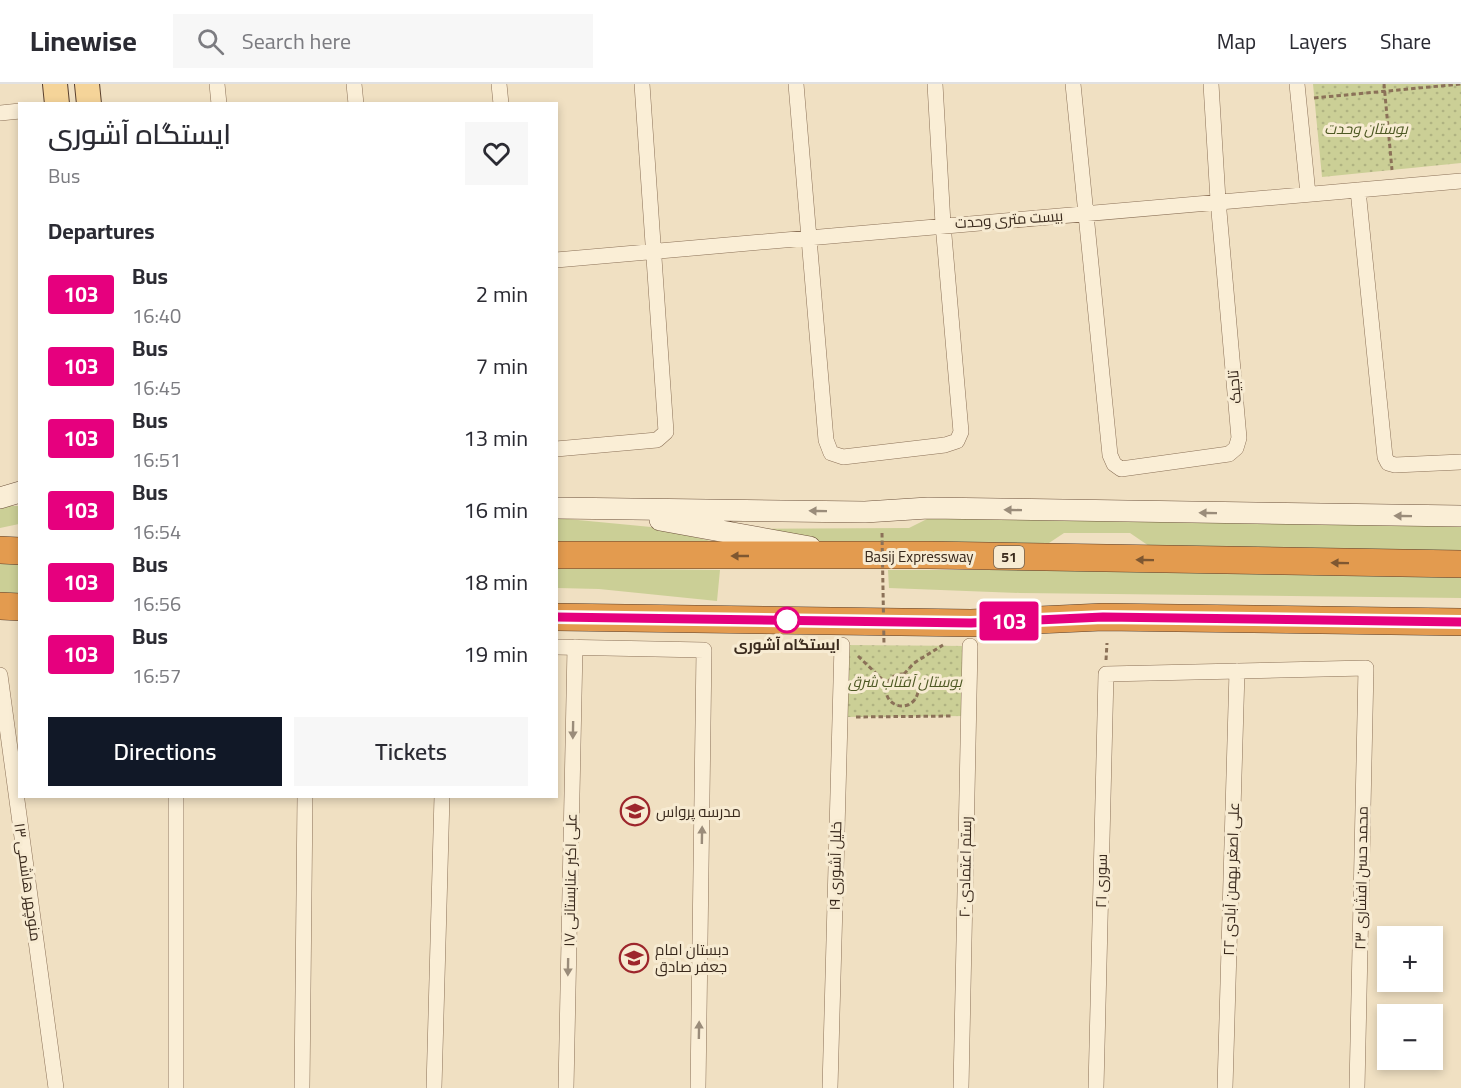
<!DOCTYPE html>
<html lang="en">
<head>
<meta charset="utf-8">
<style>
	body { margin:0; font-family:Georgia,Cairo,serif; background:#f7f7f7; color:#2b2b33; height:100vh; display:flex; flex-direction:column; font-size:22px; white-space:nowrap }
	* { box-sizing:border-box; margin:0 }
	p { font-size:20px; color:#7c7c81 }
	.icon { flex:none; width:33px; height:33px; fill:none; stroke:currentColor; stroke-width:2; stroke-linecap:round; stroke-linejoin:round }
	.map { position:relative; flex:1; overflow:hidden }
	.sheet { position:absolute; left:18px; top:18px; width:540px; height:696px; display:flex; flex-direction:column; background:#fff; border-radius:0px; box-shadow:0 3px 9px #0003 }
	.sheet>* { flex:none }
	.badge { padding:0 12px; border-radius:4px; font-size:21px; line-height:39px }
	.tools { position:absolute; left:1377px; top:842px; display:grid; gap:12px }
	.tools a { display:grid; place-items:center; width:66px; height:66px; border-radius:0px; background:#fff; box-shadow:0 3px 9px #0003; font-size:30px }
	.map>.badge { position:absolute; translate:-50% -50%; box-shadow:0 0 0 3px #fff }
	h2 { padding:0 30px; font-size:22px; line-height:54px }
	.round { display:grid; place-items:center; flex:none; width:63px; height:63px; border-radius:0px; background:#f7f7f7 }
	.overview { display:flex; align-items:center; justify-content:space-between; height:102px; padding:0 30px }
	h1 { font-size:28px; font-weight:600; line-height:45px }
	.button { display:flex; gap:12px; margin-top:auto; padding:12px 30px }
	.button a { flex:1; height:69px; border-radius:0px; background:#111827; color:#fff; font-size:24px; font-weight:600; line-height:69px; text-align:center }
	.button a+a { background:#f7f7f7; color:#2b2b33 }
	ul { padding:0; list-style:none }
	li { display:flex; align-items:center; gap:18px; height:72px; padding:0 30px }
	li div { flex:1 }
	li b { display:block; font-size:22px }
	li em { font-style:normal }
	li .badge { min-width:66px; font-weight:700; text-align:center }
	header { display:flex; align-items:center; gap:36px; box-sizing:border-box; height:84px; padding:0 30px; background:#fff; border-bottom:2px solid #e1e1e2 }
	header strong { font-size:28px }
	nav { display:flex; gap:33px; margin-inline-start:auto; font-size:21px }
	.search { width:420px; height:54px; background:#f7f7f7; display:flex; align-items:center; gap:15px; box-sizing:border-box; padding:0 21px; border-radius:0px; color:#7c7c81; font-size:22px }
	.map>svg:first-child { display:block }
</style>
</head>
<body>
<header>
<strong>Linewise</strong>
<div class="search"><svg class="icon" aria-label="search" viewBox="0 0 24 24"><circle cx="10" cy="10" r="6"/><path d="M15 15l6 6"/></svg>Search here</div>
<nav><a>Map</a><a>Layers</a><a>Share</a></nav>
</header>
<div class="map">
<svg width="1461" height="1004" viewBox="0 0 1461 1004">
	<defs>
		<pattern id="park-dots" width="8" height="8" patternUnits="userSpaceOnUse" patternTransform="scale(1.5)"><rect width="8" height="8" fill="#cbcf96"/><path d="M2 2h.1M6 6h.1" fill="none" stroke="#afb281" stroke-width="1.8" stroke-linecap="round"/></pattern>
	</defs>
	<rect width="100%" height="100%" fill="#f0e0c2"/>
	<path fill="#cbcf96" d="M0,422H19V440L0,444Z
		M931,433L1461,441V467L1149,462L1130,449H1064L1046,461L808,462L713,445L909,444Z
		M557,434L651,443L728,461L557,458Z
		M0,478L19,479V510L0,509Z
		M557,484L720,486L717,517L599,505L557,504Z
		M888,486H1122L1461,492V514L1020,509L889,504Z"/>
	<path fill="url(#park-dots)" d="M1313,0H1461V79L1322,93Z
		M842,561L970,562L969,632L839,633Z"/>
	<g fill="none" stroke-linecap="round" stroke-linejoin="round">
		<g stroke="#8b7158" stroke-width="16">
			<path id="street" d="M217,0L219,20
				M354,0L356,20
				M499,0L501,20
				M796,0L826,356L831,369L843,373L945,361L957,357L961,348L943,140L935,0
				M1073,0L1110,371L1114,380L1121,385L1229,370L1236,364L1239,354L1218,116L1211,0
				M1297,0L1308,110
				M0,29L20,27
				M1358,106L1385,373L1388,379L1395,381L1461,378
				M556,176L1461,97
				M556,365L657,356L666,348L642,0
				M556,563L704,566L698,1004
				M0,591L56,1004
				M176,712V1004
				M302,1004L305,712
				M434,1004L442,712
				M566,1004L575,563
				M830,1004L842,561
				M961,1004L970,562
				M1096,1004L1106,590L1366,584L1357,1004
				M1225,1004L1237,587"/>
		</g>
		<g stroke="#6d523c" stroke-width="22">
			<path id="secondary" d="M0,414L20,408
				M556,424L865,428L928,424L1461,432
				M660,436L810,463"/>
		</g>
		<g stroke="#593f2d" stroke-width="26">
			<path id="primary" d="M55,0L57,20
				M87,0L89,20"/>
		</g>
		<g stroke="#593f2d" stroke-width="28">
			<path id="highway" d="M0,466L20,467
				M556,471H929L1461,480
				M0,522L20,523
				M556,533L971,539L1103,533L1461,538"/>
		</g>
		<path stroke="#8b7158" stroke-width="3" stroke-dasharray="4.5 3" stroke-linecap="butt" d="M1384,0L1392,86
			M1314,14L1461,0
			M858,572L887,600
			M1106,576L1107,559
			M886 606a16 16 0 1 1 32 0a16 16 0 1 1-32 0Z
			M904,590L914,579L943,561
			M916,599L953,601
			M856,633L952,632"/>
		<use href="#street" stroke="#faeed6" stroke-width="15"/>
		<use href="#secondary" stroke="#faeed6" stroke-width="21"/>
		<use href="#primary" stroke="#f5d499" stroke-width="24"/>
		<use href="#highway" stroke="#e39b4f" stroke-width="27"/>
		<path stroke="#8b7158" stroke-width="3" stroke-dasharray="4.5 3" stroke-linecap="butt" d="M882,449L884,561"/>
	</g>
	<defs><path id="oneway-solid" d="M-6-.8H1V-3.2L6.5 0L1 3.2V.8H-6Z" transform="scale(1.5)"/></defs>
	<g fill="#9a8c7a">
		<use href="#oneway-solid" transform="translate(1013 426) rotate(-179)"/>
		<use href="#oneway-solid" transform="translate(818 427) rotate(-179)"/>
		<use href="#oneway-solid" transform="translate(1208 429) rotate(-179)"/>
		<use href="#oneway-solid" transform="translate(1403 432) rotate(-179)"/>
		<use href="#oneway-solid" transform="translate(573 646) rotate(91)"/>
		<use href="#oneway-solid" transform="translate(702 751) rotate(-89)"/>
		<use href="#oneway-solid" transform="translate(568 883) rotate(91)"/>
		<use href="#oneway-solid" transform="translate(699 946) rotate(-89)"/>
	</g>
	<g fill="#7e5731">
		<use href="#oneway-solid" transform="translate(740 472) rotate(-180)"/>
		<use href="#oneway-solid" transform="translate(1145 476) rotate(-179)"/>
		<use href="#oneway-solid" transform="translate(1340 479) rotate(-179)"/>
	</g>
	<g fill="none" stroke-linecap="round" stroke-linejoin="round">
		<g stroke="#fff" stroke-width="14">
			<path id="line" d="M556,533L971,539L1103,533L1461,538"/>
		</g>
		<use href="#line" stroke="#e6007e" stroke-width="9"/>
	</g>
	<defs>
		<g id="school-ring" transform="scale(1.5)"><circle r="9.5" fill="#f7ebd2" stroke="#9d262c" stroke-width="1.5"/><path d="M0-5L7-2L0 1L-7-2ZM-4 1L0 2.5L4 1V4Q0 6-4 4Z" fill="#9d262c"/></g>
	</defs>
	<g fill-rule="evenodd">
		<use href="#school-ring" x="635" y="727"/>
		<use href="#school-ring" x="634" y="874"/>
	</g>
	<circle fill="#fff" stroke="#e6007e" stroke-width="3" cx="787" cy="536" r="12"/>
	<g text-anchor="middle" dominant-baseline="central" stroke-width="6" stroke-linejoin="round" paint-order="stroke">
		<rect fill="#f7ebd2" stroke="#736453" stroke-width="1.5" x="994" y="462" width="30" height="22" rx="4.5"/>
		<g font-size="14" font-weight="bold" fill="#3a2a1d">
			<text x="1009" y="473">51</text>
		</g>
		<g font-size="15" font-style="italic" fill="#4d5823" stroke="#f7ebd2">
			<text x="1366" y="44">بوستان وحدت</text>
			<text x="905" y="597">بوستان آفتاب شرق</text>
		</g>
		<g font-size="15" fill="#3a2a1d" stroke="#f7ebd2">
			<text transform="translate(1009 135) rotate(-4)">بیست متری وحدت</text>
			<text transform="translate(1234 303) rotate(-95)">تاجیک</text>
			<text x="919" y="472">Basij Expressway</text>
			<text transform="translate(835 782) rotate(-89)">خلیل آشوری ۱۹</text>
			<text transform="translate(965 783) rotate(-89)">رستم اعتمادی ۲۰</text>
			<text transform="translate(1361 794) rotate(-89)">محمد حسن افشاری ۲۳</text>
			<text transform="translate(1231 795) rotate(-88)">علی اصغر بهمن آبادی ۲۲</text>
			<text transform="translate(570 796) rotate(-89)">علی اکبر عنابستانی ۱۷</text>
			<text transform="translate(1101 797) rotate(-89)">سوری ۲۱</text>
			<text transform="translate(28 798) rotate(82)">منوچهر هاشمی ۱۳</text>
		</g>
		<g font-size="15" font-weight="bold" fill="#3a2a1d" stroke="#f7ebd2">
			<text x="787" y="560">ایستگاه آشوری</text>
		</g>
		<g font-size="15" fill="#3a2a1d" stroke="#f7ebd2" text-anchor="start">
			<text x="656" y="727">مدرسه پرواس</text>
			<text x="655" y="865">دبستان امام<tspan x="655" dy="17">جعفر صادق</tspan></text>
		</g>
	</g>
</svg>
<div class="tools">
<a>+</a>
<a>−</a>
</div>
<b class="badge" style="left:1009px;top:537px;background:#e6007e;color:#fff">103</b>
<section class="sheet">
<div class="overview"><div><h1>ایستگاه آشوری</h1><p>Bus</p></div><a class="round"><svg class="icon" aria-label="heart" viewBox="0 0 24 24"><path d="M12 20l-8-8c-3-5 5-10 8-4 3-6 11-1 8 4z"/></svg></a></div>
<h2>Departures</h2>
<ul>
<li><span class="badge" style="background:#e6007e;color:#fff">103</span><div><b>Bus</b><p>16:40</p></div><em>2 min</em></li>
<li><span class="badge" style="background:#e6007e;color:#fff">103</span><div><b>Bus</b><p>16:45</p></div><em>7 min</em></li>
<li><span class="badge" style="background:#e6007e;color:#fff">103</span><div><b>Bus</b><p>16:51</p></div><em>13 min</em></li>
<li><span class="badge" style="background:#e6007e;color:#fff">103</span><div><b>Bus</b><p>16:54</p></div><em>16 min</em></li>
<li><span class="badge" style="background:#e6007e;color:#fff">103</span><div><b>Bus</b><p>16:56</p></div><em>18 min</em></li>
<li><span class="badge" style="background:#e6007e;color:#fff">103</span><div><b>Bus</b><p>16:57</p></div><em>19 min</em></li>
</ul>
<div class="button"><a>Directions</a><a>Tickets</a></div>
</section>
</div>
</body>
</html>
